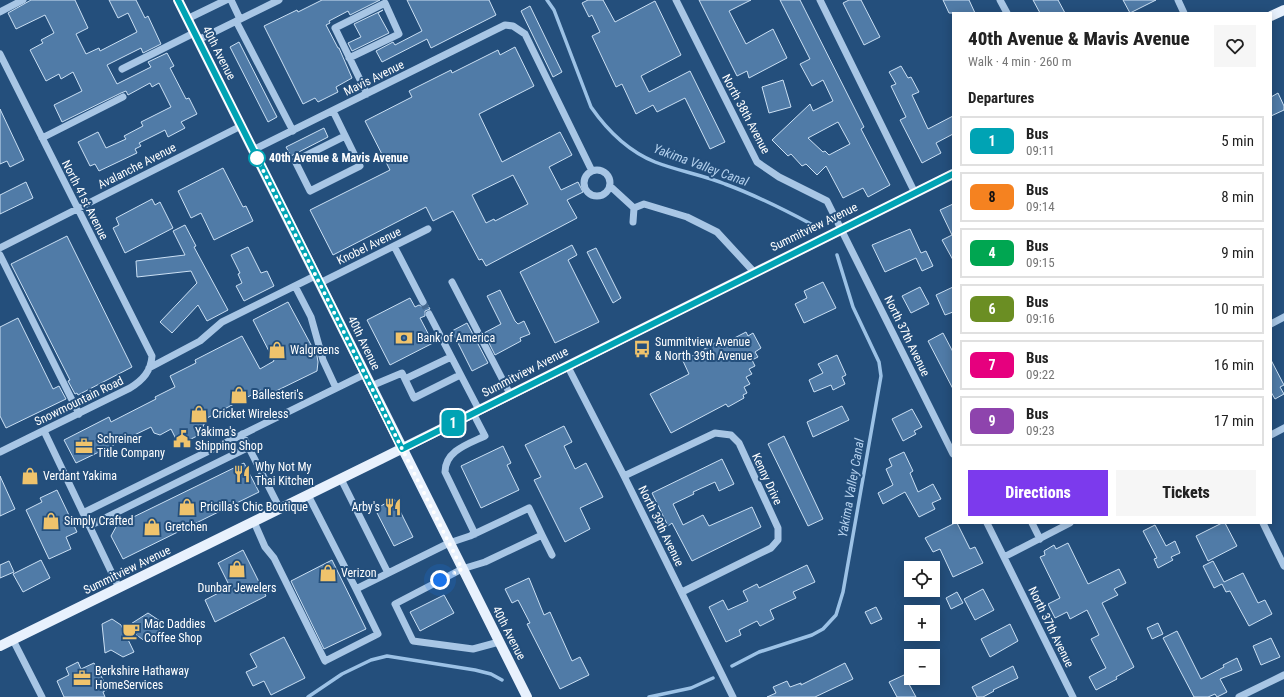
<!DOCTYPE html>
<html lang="en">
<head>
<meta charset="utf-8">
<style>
	body { margin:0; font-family:"Roboto Condensed",sans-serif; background:#f6f6f6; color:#222; height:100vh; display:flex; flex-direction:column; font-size:15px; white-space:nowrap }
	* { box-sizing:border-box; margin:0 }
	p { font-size:13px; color:#767676 }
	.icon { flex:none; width:22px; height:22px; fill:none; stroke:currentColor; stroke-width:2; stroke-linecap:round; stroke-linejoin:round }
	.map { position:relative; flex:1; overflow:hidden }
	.side { position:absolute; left:952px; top:12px; width:320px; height:512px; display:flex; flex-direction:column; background:#fff; border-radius:0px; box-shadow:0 2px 10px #0003 }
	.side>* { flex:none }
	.badge { padding:0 8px; border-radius:6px; font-size:14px; line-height:26px }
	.tools { position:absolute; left:904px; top:561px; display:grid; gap:8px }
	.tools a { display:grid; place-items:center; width:36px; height:36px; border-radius:0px; background:#fff; box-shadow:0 2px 10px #0003; font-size:20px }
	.you { position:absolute; width:20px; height:20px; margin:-10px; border:3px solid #fff; border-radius:50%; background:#1a73e8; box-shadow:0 0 0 6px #1a73e833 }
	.map>.badge { position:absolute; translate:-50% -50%; box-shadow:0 0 0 2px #fff }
	h2 { padding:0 16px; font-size:15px; line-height:36px }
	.round { display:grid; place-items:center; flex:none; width:42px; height:42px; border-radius:0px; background:#f6f6f6 }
	.summary { display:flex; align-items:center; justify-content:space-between; height:68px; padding:0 16px }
	h1 { font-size:19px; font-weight:800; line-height:30px }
	.primary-button { display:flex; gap:8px; margin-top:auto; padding:8px 16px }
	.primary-button a { flex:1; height:46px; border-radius:0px; background:#7c3aed; color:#fff; font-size:16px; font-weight:800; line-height:46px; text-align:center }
	.primary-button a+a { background:#f6f6f6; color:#222 }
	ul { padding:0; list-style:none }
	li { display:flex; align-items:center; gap:12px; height:50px; margin:0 8px 6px; padding:0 8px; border:2px solid #e0e0e0; border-radius:0px }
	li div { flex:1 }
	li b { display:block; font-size:15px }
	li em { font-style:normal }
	li .badge { min-width:44px; font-weight:700; text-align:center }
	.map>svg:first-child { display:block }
</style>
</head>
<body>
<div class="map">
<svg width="1284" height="697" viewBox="0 0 1284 697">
	<rect width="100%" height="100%" fill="#244f7c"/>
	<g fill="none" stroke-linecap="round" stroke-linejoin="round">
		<path stroke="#9cc2e6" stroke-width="3.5" d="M547,0L554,10L591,107C607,130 628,151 655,162C678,171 703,175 725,184C755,195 783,209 811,224
			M732,666L759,652L812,635L823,629L836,615L843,592L881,376L879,362L853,307L837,255
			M308,697L342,674L371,660L387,656L475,670L491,674L502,680
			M649,697L691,688L713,678"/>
	</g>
	<path fill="#507ba7" stroke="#cbe0f4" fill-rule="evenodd" d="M31,0H75L88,28L76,34L86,54L99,48L100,51L137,32L128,13L118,18L109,0H136L145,18L148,16L161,44L143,53L141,48L107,65L117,84L151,67L148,62L167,53L174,66L170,68L186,99L189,98L197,114L181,122L185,128L168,137L165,130L139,143L141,146L135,149L137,153L99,171L95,164L90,166L78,142L98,132L106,148L126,139L124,136L143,126L141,122L171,107L159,83L152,87L150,83L128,95L126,91L121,93L62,122L54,105L82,91L73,72L61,79L59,74L46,81L30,50L43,43L41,40L54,33L45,15L16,29L8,13Z
		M322,0H380L350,15L348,11L329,21L330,23L326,25L338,48H339L352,78L336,87L338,92L318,102L315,98L303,104L264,26L297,10L298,12Z
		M407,0H489L496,15L431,48L427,39L382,62L376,51L393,42L395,45L422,31Z
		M588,0H603L615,22L655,1L681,55L641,76L649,92L690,71L725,142L710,149L685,98L657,112L653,105L636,114L622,84L616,87L592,36L600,32L592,15L589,17L582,3Z
		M699,0H751L729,11L746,44L773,29L787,58L749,78L747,71L737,76Z
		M780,0H800L864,127L861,129L890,185L868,197L863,188L843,198L826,166L817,175L806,164L802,166L791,154L788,156L772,140L810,104L813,111L833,101L823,80L812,86L800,64L810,59ZM838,122L850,144L829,155L825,151L823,152L808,138Z
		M849,0H861L880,37L864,45L843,3Z
		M943,0H969L975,13H949Z
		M1033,0H1058L1065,13H1040Z
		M1123,0H1156L1130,13Z
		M530,6L562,72L553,77L521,11Z
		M383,10L378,13L389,33L352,51L348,43L361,37L354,24Z
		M239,42L277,117L268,122L230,47Z
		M515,47L534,86L479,114L502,162L560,132L572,155L549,167L561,190L578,182L583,192L567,200L577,218L486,266L482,259L479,260L453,211L433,221L426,207L333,255L310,210L390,170L365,121L412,97L409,91L451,70L452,73L498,50L500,55ZM513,175L528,204L495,221L494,219L486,223L472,195Z
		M901,66L908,78L911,77L919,92L912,95L928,129L953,116V134L936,143L941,153L922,163L900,120L906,117L891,86L896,84L889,72Z
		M783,80L791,107L769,113L762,87Z
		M1278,93L1284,106V110L1271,116V97Z
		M0,109L24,160L10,167L7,161L0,164Z
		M324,128L328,137L291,156L286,147Z
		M223,168L243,207L246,206L253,221L214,240L201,213L191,218L178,191Z
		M26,182L33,198L0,214V195Z
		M152,199L155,205L160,202L173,228L125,253L113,228L119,225L116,218Z
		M953,204V260L942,240L952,235L940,210Z
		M185,225L196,246L194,247L228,310L207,321L198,305L172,333L160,322L197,283L191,271L137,277L136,261L185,255L173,231Z
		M910,229L921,253L926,251L933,266L922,271L916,258L885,272L872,245Z
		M67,236L132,367L78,395L77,393L75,394L68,381L70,380L11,264Z
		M572,245L577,255L568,260L599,322L555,343L520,272Z
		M248,247L261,273L267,271L274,286L244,301L236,286L242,283L238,274L240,273L231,255Z
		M596,248L621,298L613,303L587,252Z
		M823,282L836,308L804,323L795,304L807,298L804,291Z
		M920,287L929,304L911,313L902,296Z
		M953,287V312L945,315L936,295Z
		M500,290L515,321L518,324L524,321L530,334L520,338L521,341L495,355L484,333L501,324L487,296Z
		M410,298L415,307L419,305L423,307L427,304L430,309L425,311V316L420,318L433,343L390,365L367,320Z
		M288,302L317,356L318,362L317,371L276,391L277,394L266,399L261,390L207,418L199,435L179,445L171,429L160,435L154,433L151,427L76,463L64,440L109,417L111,422L156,399L155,397L175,387L170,376L196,363L195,360L242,336L260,369L274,361L253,320Z
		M18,318L53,389L59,386L66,399L6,428L0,416V327Z
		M467,323L488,363L472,371L452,331Z
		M746,332L748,336L753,333L761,348L755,352L758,357L752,360L755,366L749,369L752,374L746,377L750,384L744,387L747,393L743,395L744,398L728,407L726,404L671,433L650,394L689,374L683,361L715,343L717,347Z
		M943,333L953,352V389L928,341Z
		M837,355L846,375L842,377L845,384L833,390L831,385L814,392L809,380L823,373L818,364Z
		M1271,360L1284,385L1280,387L1284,394L1275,399L1271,392Z
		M842,406L849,420L813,437L807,422Z
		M912,409L922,427L914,431L916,434L903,441L892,419Z
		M564,426L572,442L564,446L575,469L586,463L603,497L580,508L590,529L565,542L534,480L541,477L525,445Z
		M784,436L823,519L808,526L768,444Z
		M503,446L511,463L507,465L519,490L481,508L461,466Z
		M904,452L913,471L910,473L918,492L933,484L941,499L932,503L935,509L919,517L905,492L883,504L878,493L893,485L886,469L892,466L889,459Z
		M722,459L734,484L719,491L715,482L693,492L694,494L673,504L683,525L703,515L709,526L752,507L761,527L692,561L672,523L668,526L652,493Z
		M244,463L259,492L123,559L111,536L117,525Z
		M0,476L15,509L0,516Z
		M57,490L77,532L66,537L71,549L49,559L26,510L42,502L40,498Z
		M394,499L413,537L394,546L375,509Z
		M955,523H957L970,549L975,547L983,563L953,577L940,549L933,552L925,538Z
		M1222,523H1225L1237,546L1208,561L1196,536Z
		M1155,525L1166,546L1175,541L1180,553L1171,557L1173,560L1158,568L1154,559L1157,558L1143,531Z
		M1068,543L1088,584L1119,569L1126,583L1114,589L1118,595L1102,603L1134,667L1116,677L1117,679L1096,690L1089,677L1106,668L1091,639L1099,635L1087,610L1070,619L1067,612L1055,618L1048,604L1060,598L1040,557L1045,555L1044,551L1054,545L1056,549Z
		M243,550L266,596L215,622L205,600L230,587L218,563Z
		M41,560L50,578L23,592L13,574Z
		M332,560L366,629L324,649L291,581Z
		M9,561L14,572L0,578V565Z
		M1213,561L1224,582L1243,573L1258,603L1265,600L1272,614L1249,626L1230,591L1226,592L1222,584L1214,588L1203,566Z
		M807,565L815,582L793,592L796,598L770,610L774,619L760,626L757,621L739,630L741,635L726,642L709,607L723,600L728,610L748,601L743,591L757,584L759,588Z
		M529,578L544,615L550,612L572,661L580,657L589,675L560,689L527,624L530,623L518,600L512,603L505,589Z
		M983,589L994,610L975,620L964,599Z
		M957,592L963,603L951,609L946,598Z
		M444,595L454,613L420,631L410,612Z
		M876,607L882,619L871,624L865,612Z
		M148,613L160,621L159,636L146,642L126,627Z
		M112,619L121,625L134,652L123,657L111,650L105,653L102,624Z
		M1158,623L1163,634L1152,639L1147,628Z
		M1010,624L1018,641L990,657L981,639Z
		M1177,631L1201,679L1224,667L1223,665L1237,658L1242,670L1220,679L1227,692L1217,697L1215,694L1208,697H1194L1163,638Z
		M284,637L305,678L271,695L264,681L253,686L246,672L257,667L250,654Z
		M1271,638L1280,657L1261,665L1253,646Z
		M78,662L81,669L94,663L108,689L103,692L105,697H64L57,681L69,675L66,668Z
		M845,663L853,679L815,697H767L776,693L773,687L787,681L790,687L801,683V685Z
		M1013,666L1018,678L993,690L994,691L983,697H977L972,687Z
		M904,675L916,697H897L889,682Z"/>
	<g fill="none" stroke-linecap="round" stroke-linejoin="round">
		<path stroke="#456990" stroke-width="7" stroke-dasharray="7 3.5" stroke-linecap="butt" d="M423,302L429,314"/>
		<path stroke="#a8c6e5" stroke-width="7" d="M231,0L240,19
			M676,0L757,162L779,177L827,201L953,454
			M820,0L915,193
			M1000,0L1007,13
			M1178,0L1184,13
			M0,12L23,0
			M187,19L226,0
			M236,21L293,131
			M198,40L279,0
			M0,54L152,356C151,371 143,380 130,388L0,452
			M349,58L399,34L385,3L335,28L367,94
			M122,69L194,33
			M333,111L360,166L310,191L295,161L345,136
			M42,138L123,97
			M253,150L505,25L513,26L525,34L592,171
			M584 183a13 13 0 1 1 26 0a13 13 0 1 1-26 0Z
			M610,186L634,208
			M633,222L634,208L644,204L687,217L717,232L754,272
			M394,246L423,302
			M0,248L241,126
			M0,255L79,414
			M452,282L510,394
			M320,283L428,229
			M295,286L311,317L323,360L336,388
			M429,314L479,410
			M1271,324L1284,317
			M567,365L624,476L733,697
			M149,368L200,341L222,322L317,275
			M405,379L451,357
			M371,386L402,373L414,398L460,375
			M473,413L485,436C468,444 445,451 445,472L475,534
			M44,431L119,588
			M242,434L280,509
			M1271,435L1284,428
			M624,476L715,433L731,435L739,443L778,528V540L771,548L682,592
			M341,479L388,573
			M308,495L356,589
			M83,513L365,374
			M254,522L265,547L274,558L325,661L378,634L356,589L449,543L470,536L529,508L542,535
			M987,523L1073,697
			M1032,523L1040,539
			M1263,523L1284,566
			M89,526L249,447
			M1004,557L1070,523
			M13,640L42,697
			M499,642L473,649L413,641L395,604L462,569L485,562L542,535L552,555
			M1239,697L1284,675"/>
		<path stroke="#e8f1fd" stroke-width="10" d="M178,0L527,697
			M1271,16L1284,10
			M0,646L381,459L953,174"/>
	</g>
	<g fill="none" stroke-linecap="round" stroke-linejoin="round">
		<g stroke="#fff" stroke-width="9">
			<path id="line" d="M178,0L320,283L402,449L953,174"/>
		</g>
		<use href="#line" stroke="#00a3b4" stroke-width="6"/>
		<path stroke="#fff" stroke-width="4" stroke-dasharray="0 7.2" d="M257,158L462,569L440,580"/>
	</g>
	<defs>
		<g id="bank-bare" transform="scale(1.38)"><path d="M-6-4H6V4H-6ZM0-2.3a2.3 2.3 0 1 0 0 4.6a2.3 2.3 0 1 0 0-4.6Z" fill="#efc36c" stroke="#244f7c" stroke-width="2.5" paint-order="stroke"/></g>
		<g id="bus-bare" transform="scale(1.38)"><path d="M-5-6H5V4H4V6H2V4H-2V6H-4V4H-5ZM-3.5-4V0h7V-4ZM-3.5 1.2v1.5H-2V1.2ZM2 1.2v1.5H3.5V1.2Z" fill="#efc36c" stroke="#244f7c" stroke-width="2.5" paint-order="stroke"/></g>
		<g id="shop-bare" transform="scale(1.38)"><path d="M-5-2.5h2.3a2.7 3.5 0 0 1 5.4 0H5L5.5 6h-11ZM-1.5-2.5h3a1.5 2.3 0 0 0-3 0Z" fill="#efc36c" stroke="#244f7c" stroke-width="2.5" paint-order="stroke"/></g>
		<g id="civic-bare" transform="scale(1.38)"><path d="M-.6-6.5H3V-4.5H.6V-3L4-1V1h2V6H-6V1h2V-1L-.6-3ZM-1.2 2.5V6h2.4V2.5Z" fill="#efc36c" stroke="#244f7c" stroke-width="2.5" paint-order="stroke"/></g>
		<g id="office-bare" transform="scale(1.38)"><path d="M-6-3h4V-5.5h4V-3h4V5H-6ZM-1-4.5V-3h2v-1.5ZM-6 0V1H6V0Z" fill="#efc36c" stroke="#244f7c" stroke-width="2.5" paint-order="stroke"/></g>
		<g id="restaurant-bare" transform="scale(1.38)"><path d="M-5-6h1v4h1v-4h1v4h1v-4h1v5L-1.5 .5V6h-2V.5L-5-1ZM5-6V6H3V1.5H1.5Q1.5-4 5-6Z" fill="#efc36c" stroke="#244f7c" stroke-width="2.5" paint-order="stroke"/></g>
		<g id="cafe-bare" transform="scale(1.38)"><path d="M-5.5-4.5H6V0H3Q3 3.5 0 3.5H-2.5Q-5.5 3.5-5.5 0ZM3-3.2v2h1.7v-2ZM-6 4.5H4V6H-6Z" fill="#efc36c" stroke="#244f7c" stroke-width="2.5" paint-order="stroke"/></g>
	</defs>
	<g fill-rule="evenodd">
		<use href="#bank-bare" x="404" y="338"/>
		<use href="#bus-bare" x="642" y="349"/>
		<use href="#shop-bare" x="277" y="350"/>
		<use href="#shop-bare" x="239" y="395"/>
		<use href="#shop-bare" x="199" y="414"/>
		<use href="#civic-bare" x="182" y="439"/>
		<use href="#office-bare" x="84" y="446"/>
		<use href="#restaurant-bare" x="242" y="474"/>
		<use href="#shop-bare" x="30" y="476"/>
		<use href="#shop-bare" x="187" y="507"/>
		<use href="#restaurant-bare" x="393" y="507"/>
		<use href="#shop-bare" x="51" y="521"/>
		<use href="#shop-bare" x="152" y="527"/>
		<use href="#shop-bare" x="237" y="569"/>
		<use href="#shop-bare" x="328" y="573"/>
		<use href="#cafe-bare" x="131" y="631"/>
		<use href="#office-bare" x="82" y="678"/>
	</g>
	<circle fill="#fff" stroke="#00a3b4" stroke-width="2" cx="257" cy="158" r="8"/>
	<g text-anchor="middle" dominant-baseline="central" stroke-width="4" stroke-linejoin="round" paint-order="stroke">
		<g font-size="12" fill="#fff" stroke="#244f7c">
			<text transform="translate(219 53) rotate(63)">40th Avenue</text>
			<text transform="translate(374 78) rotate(-26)">Mavis Avenue</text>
			<text transform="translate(746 114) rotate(62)">North 38th Avenue</text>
			<text transform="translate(137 166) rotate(-27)">Avalanche Avenue</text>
			<text transform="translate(85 200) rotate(63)">North 41st Avenue</text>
			<text transform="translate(814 227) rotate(-26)">Summitview Avenue</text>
			<text transform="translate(369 246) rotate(-26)">Knobel Avenue</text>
			<text transform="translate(907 336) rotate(64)">North 37th Avenue</text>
			<text transform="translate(364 343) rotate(64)">40th Avenue</text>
			<text transform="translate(525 372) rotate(-27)">Summitview Avenue</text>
			<text transform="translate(79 401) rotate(-26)">Snowmountain Road</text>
			<text transform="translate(767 479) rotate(65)">Kenny Drive</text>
			<text transform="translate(661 526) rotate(64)">North 39th Avenue</text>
			<text transform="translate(127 570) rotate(-26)">Summitview Avenue</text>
			<text transform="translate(1051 627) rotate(64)">North 37th Avenue</text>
			<text transform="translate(509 633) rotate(63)">40th Avenue</text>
		</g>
		<g font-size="12" font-weight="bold" fill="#fff" stroke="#244f7c" text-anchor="start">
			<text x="269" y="158">40th Avenue &amp; Mavis Avenue</text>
		</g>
		<g font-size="12" fill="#fff" stroke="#244f7c" text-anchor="start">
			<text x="417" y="338">Bank of America</text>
			<text x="655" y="342">Summitview Avenue<tspan x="655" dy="14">&amp; North 39th Avenue</tspan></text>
			<text x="290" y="350">Walgreens</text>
			<text x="252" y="395">Ballesteri's</text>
			<text x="212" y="414">Cricket Wireless</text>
			<text x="195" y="432">Yakima's<tspan x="195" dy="14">Shipping Shop</tspan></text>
			<text x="97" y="439">Schreiner<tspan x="97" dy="14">Title Company</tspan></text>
			<text x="255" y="467">Why Not My<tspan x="255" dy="14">Thai Kitchen</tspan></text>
			<text x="43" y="476">Verdant Yakima</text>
			<text x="200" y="507">Pricilla's Chic Boutique</text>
			<text x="380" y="507" text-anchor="end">Arby's</text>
			<text x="64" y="521">Simply Crafted</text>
			<text x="165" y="527">Gretchen</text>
			<text x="341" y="573">Verizon</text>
			<text x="237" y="588" text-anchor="middle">Dunbar Jewelers</text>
			<text x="144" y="624">Mac Daddies<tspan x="144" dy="14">Coffee Shop</tspan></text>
			<text x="95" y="671">Berkshire Hathaway<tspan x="95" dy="14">HomeServices</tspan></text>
		</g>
		<g font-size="13" font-style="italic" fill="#b3d0ed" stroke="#244f7c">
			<text transform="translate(701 165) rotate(20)">Yakima Valley Canal</text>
			<text transform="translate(851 488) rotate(-80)">Yakima Valley Canal</text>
		</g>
	</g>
</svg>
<div class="tools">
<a><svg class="icon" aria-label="locate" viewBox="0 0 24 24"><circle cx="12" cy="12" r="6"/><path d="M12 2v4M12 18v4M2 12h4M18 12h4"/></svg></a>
<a>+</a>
<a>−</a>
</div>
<div class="you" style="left:440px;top:580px"></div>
<b class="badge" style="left:453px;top:423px;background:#00a3b4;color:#fff">1</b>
<section class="side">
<div class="summary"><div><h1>40th Avenue &amp; Mavis Avenue</h1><p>Walk · 4 min · 260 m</p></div><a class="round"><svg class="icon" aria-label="heart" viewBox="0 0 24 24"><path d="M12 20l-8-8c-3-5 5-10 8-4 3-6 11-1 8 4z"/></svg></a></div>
<h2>Departures</h2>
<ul>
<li><span class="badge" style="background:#00a3b4;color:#fff">1</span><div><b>Bus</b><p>09:11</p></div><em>5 min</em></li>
<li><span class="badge" style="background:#f58220;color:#111">8</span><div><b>Bus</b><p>09:14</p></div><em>8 min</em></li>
<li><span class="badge" style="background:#00a651;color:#fff">4</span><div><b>Bus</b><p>09:15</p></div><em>9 min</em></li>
<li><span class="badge" style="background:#6b8e23;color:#fff">6</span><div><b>Bus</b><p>09:16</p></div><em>10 min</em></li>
<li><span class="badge" style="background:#e6007e;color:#fff">7</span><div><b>Bus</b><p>09:22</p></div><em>16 min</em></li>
<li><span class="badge" style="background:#8e44ad;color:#fff">9</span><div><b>Bus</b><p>09:23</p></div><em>17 min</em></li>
</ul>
<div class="primary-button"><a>Directions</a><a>Tickets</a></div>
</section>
</div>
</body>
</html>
